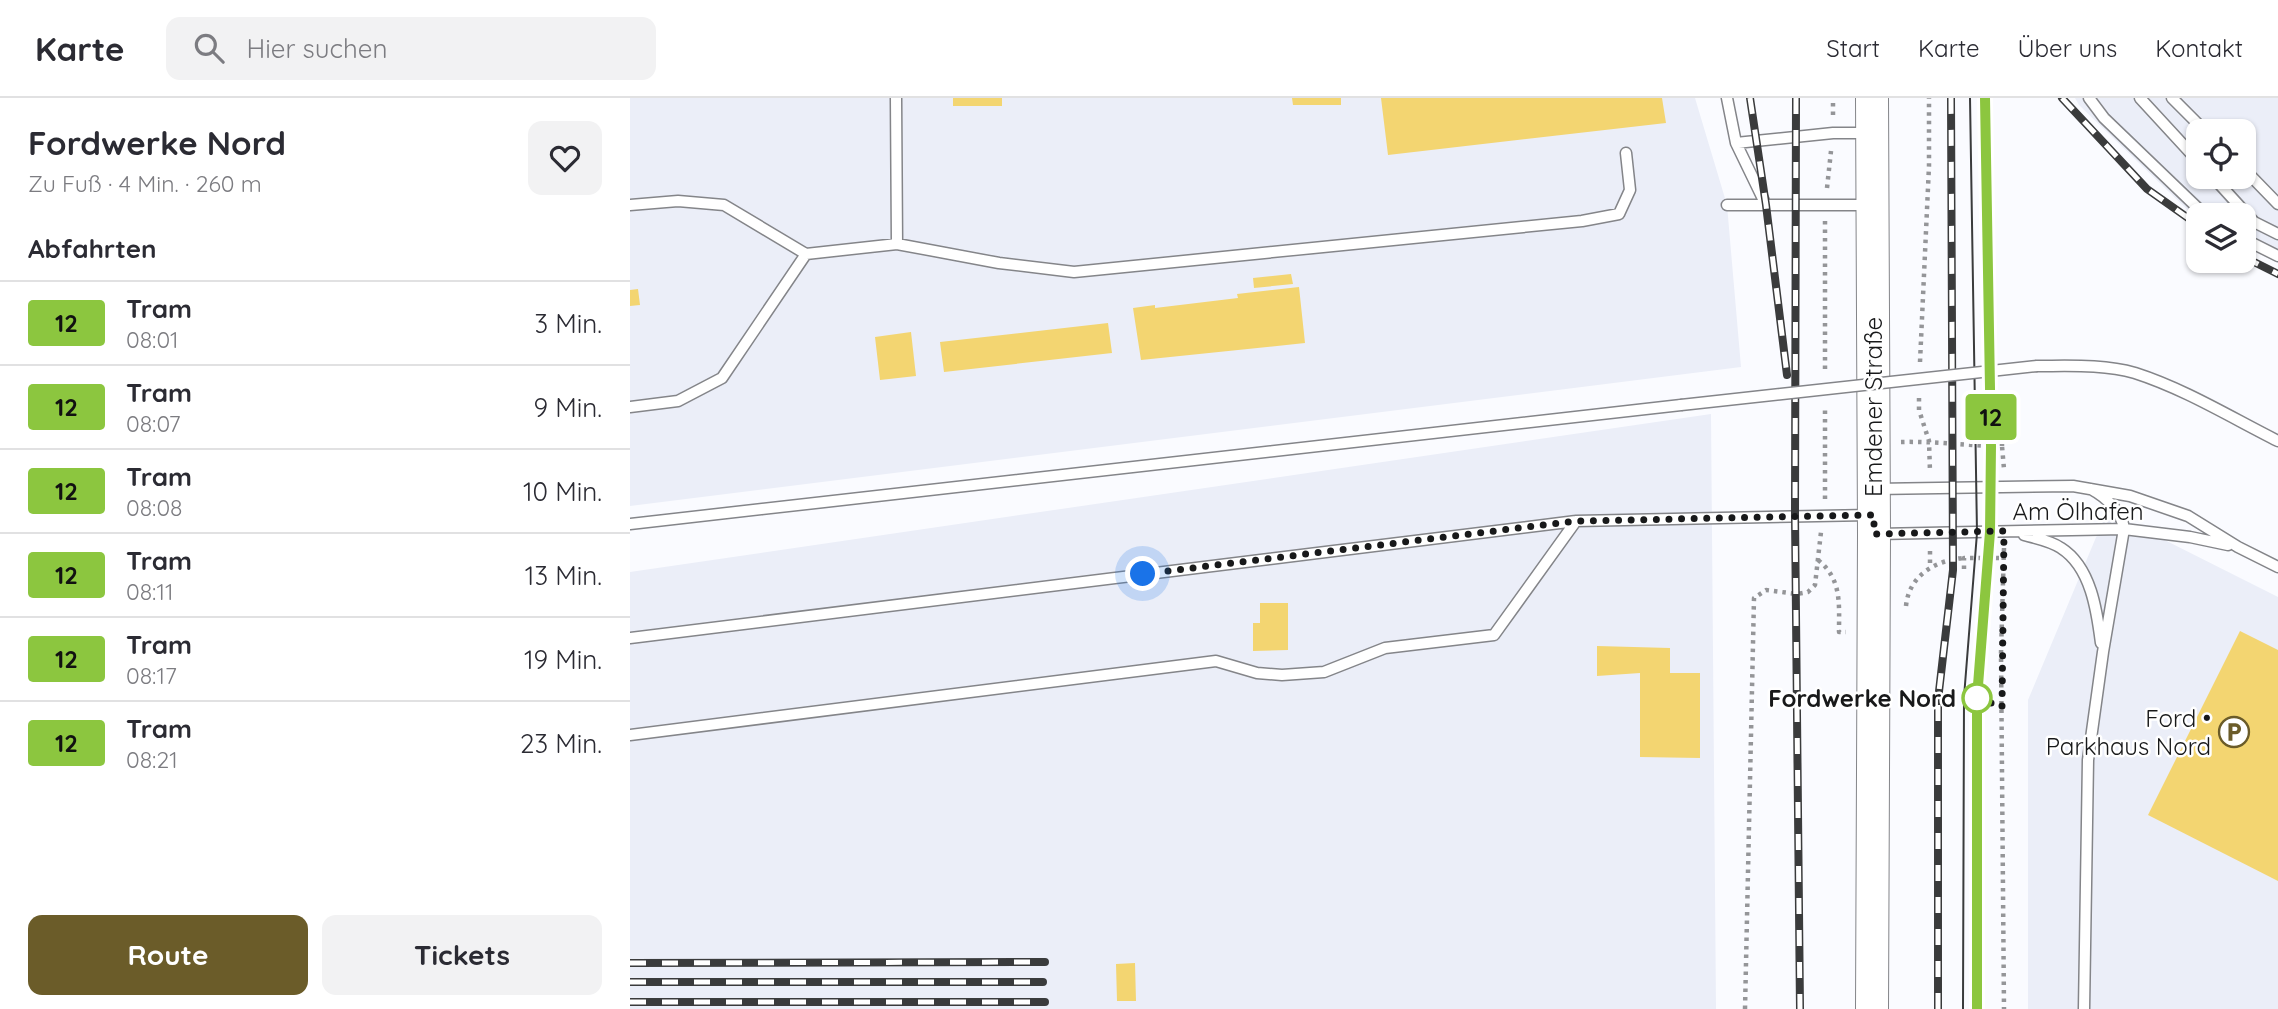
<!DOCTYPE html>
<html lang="de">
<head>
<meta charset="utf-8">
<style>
	body { margin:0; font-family:Quicksand,sans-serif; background:#f2f2f3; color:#2b2b33; height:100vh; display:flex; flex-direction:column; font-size:26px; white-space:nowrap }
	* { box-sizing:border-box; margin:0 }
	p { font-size:23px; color:#7c7c81 }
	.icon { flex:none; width:38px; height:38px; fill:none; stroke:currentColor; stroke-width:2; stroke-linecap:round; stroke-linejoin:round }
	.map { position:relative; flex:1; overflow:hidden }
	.side { display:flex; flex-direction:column; background:#fff; width:630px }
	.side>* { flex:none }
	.badge { padding:0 14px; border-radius:5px; font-size:24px; line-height:46px }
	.controls { position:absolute; left:1556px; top:21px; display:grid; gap:14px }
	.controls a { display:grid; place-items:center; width:70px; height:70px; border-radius:14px; background:#fff; box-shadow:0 2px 5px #0004; font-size:35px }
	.you { position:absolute; width:35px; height:35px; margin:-18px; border:5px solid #fff; border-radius:50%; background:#1a73e8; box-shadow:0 0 0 10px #1a73e833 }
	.map>.badge { position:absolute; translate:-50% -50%; box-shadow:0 0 0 4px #fff }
	h2 { padding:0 28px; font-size:26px; line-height:63px }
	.round { display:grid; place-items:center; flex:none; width:74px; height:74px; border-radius:14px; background:#f2f2f3 }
	.overview { display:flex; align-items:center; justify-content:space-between; height:119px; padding:0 28px }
	h1 { font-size:33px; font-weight:700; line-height:52px }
	.cta { display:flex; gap:14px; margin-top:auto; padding:14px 28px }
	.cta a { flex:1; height:80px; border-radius:14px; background:#6b5c29; color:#fff; font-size:28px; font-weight:700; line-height:80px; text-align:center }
	.cta a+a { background:#f2f2f3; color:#2b2b33 }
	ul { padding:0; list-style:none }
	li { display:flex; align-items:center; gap:21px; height:84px; padding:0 28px; border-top:2px solid #e1e1e2 }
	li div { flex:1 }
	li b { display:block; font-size:26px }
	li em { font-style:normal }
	li .badge { min-width:77px; font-weight:700; text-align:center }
	header { display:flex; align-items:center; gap:42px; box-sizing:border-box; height:98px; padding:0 35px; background:#fff; border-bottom:2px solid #e1e1e2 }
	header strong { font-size:33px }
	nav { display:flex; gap:38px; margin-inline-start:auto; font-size:24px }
	.search { width:490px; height:63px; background:#f2f2f3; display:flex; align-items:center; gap:18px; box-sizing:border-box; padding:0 24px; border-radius:14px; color:#7c7c81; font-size:26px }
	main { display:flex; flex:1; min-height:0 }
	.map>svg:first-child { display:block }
</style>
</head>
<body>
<header>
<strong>Karte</strong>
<div class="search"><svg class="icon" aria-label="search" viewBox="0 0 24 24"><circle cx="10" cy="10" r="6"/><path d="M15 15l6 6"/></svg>Hier suchen</div>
<nav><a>Start</a><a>Karte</a><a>Über uns</a><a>Kontakt</a></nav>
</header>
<main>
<section class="side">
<div class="overview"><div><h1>Fordwerke Nord</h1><p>Zu Fuß · 4 Min. · 260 m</p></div><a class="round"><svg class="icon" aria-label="heart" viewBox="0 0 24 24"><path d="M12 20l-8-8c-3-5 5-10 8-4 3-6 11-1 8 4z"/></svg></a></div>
<h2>Abfahrten</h2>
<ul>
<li><span class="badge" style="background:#8cc63f;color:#111">12</span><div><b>Tram</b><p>08:01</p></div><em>3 Min.</em></li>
<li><span class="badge" style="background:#8cc63f;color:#111">12</span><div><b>Tram</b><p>08:07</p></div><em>9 Min.</em></li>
<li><span class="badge" style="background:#8cc63f;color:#111">12</span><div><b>Tram</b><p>08:08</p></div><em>10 Min.</em></li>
<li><span class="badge" style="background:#8cc63f;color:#111">12</span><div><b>Tram</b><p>08:11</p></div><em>13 Min.</em></li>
<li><span class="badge" style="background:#8cc63f;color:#111">12</span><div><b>Tram</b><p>08:17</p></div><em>19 Min.</em></li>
<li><span class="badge" style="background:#8cc63f;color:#111">12</span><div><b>Tram</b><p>08:21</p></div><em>23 Min.</em></li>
</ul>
<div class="cta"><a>Route</a><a>Tickets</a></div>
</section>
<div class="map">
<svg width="1648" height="911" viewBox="0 0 1648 911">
	<rect width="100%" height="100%" fill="#fafbff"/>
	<path fill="#ebeef8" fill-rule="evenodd" d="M0,0H1065L1097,107L1111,269L0,408Z
		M1445,0H1648V165L1614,147V117H1568V122L1449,7ZM1568,33H1614V79H1568Z
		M1081,316L1086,911H0V474Z
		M1477,413L1648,499V911H1398V602Z"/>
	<path fill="#f3d571" d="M323,0H372V8H323Z
		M662,0H711V7H663Z
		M751,0H1032L1036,25L758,57Z
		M661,176L663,186L624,190L623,180Z
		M669,189L675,245L511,262L503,210L525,207V210L608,200L607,196Z
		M8,191L10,207L0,208V192Z
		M478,225L482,255L314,274L310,244Z
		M281,234L286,278L250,282L245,239Z
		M630,505H658V552L623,553V525H630Z
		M1610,533L1648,552V783L1518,717Z
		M967,548L1040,550V575H1070V660L1010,659V575L967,578Z
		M505,865L506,903H487L486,866Z"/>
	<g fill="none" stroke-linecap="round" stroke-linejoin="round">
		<g stroke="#848589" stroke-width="13">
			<path id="lane" d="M266,0L267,146
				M1097,0L1106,45L1136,107
				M1459,0L1474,20L1575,117
				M1510,0L1568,63
				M1542,0L1575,33
				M1106,45L1203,35H1239
				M1614,71L1648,106
				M1583,79L1624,124L1648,136
				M0,107L48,103L94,107L176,156L267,146L369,165L444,174L952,123L989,116L1000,92L996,55
				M1097,107H1238
				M1614,141L1648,158
				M1407,268C1439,268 1474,266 1505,275C1555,291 1602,320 1648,343
				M0,309L48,303L92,280L176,156
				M1245,391L1443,388L1500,398L1558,418L1608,449L1648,469
				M0,426L1051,307
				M1248,436L1494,431L1560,439L1598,447
				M1394,437C1406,440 1421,443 1431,450C1461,469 1467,513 1471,545
				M0,540L946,423L1239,417
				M0,637L586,563L627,575L652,577L694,574L755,550L864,537L946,423
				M1454,911L1458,662L1473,554L1494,431C1492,414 1476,399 1461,391"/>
		</g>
		<g stroke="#848589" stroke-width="34">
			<path id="secondary" d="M1242,911L1244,436L1242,0"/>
		</g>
		<path stroke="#949598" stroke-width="4.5" stroke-dasharray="3.5 5" stroke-linecap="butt" d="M1203,17V0
			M1197,90L1201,53
			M1195,123V275
			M1290,264L1299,68V0
			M1289,300V312L1299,343L1300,374
			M1271,344C1305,343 1338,348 1372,348L1374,371
			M1372,348V316
			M1195,401V308
			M1374,450L1371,555L1374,911
			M1300,453V469
			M1188,462C1212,481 1209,506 1209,534H1216
			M1334,471V460H1374
			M1276,508C1279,477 1306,462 1334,460
			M1115,911L1124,500L1136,492L1167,496L1178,494L1185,487L1191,434"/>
		<use href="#lane" stroke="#fff" stroke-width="10"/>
		<use href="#secondary" stroke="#fff" stroke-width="32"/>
		<path stroke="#3a3b3c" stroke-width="2" d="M1333,911L1334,599L1347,435L1340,0
			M1347,911V600L1360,434L1361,348L1355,0"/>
		<g stroke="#3a3b3c" stroke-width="8">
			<path id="rail" d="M1120,0L1136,107L1157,277
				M1166,0L1165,418L1170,911
				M1432,0L1517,91L1568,127
				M1614,159L1648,176
				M0,865L415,864
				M0,884H413
				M0,904H415
				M1308,911V602L1323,472L1321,0"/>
		</g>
		<use href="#rail" stroke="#fff" stroke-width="5" stroke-dasharray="16" stroke-linecap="butt"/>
		<g stroke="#848589" stroke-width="13" stroke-linecap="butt">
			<path id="lane-bridge" d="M1051,307L1407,268"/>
		</g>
		<use href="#lane-bridge" stroke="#fff" stroke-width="10"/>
	</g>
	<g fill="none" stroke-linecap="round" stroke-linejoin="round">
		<g stroke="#fff" stroke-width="16">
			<path id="line" d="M1347,911V600L1360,434L1361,348L1355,0"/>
		</g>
		<use href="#line" stroke="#8cc63f" stroke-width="10"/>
		<path stroke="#18191a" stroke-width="7" stroke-dasharray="0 12.6" d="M513,476L946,423L1244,417V436L1374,433L1372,609L1347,600"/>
	</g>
	<defs>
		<g id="parking-ring" transform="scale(1.575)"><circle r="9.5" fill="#fff" stroke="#6b5c29" stroke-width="1.5"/><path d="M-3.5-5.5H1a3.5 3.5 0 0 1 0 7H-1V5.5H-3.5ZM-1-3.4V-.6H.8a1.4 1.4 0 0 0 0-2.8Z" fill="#6b5c29"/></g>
	</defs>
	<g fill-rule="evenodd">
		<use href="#parking-ring" x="1604" y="634"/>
	</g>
	<circle fill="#fff" stroke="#8cc63f" stroke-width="3.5" cx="1347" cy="600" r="14"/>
	<g text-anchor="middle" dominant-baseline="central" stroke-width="5" stroke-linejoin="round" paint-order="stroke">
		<g font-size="24" fill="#18191a" stroke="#fff">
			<text transform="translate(1243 309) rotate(-90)">Emdener Straße</text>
			<text x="1448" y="413">Am Ölhafen</text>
		</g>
		<g font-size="24" font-weight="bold" fill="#18191a" stroke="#fff" text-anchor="end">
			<text x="1326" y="600">Fordwerke Nord</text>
		</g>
		<g font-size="24" fill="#18191a" stroke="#fff" text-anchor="end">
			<text x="1581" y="620">Ford •<tspan x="1581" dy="28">Parkhaus Nord</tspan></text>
		</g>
	</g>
</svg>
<div class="controls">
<a><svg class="icon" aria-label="locate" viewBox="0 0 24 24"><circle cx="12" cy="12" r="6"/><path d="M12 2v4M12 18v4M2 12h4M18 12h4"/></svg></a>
<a><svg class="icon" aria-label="layers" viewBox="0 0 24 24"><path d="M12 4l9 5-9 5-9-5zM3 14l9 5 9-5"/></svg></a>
</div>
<div class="you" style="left:513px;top:476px"></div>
<b class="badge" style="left:1361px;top:319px;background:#8cc63f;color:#111">12</b>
</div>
</main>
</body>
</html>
